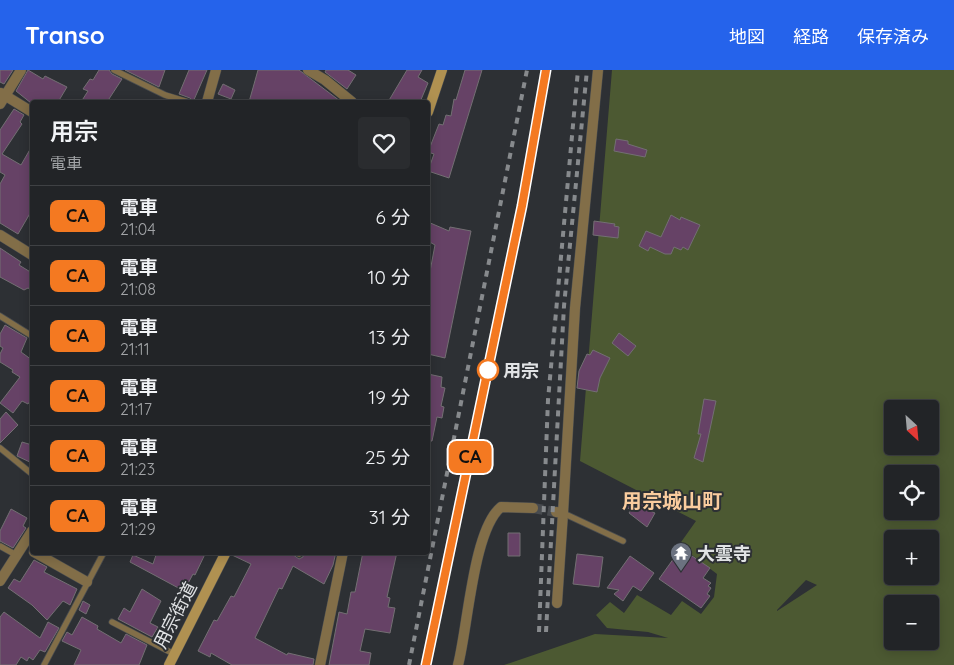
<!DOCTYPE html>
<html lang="ja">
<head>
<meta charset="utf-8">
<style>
	body { margin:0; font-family:Quicksand,"Noto Sans JP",sans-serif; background:#2a2c2f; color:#f1f3f6; height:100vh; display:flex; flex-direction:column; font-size:19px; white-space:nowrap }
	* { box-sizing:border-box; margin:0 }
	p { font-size:16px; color:#a2a4a7 }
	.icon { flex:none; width:28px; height:28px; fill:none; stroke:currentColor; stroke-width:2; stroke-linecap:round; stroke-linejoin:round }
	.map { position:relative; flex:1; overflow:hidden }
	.panel { position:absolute; left:30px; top:30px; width:400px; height:455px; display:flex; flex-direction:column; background:#222427; border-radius:5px; box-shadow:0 2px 12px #0003,0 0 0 1px #3f4144 }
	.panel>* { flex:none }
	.badge { padding:0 10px; border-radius:8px; font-size:18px; line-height:32px }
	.needle { width:32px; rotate:154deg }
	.fabs { position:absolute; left:884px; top:330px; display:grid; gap:10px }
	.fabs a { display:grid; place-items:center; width:55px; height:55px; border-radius:5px; background:#222427; box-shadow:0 2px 12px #0003,0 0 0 1px #3f4144; font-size:25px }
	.map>.badge { position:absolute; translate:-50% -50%; box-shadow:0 0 0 2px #fff }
	.round { display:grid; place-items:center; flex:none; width:52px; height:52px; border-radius:5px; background:#2a2c2f }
	.overview { display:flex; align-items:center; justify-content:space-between; height:85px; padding:0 20px }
	h1 { font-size:24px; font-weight:600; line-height:38px }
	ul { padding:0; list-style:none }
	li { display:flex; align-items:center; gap:15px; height:60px; padding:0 20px; border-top:1px solid #3f4144 }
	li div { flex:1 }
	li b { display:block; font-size:19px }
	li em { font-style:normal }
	li .badge { min-width:55px; font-weight:700; text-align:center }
	header { display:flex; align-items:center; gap:30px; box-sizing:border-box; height:70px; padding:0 25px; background:#2563eb; color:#fff }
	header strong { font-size:24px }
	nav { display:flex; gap:28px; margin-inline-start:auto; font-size:18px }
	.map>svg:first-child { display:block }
</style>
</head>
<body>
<header>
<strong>Transo</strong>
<nav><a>地図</a><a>経路</a><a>保存済み</a></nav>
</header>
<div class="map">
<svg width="954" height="595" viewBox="0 0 954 595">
	<rect width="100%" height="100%" fill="#2d3034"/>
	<path fill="#4c5932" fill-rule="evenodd" d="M612,0H954V595H504L595,564L668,568L648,562L607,558L596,545L610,532L624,543L637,525L671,545L682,531L701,544L714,527L717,504L679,475L696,451L580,391ZM892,339H930V376H892ZM892,404H930V441H892ZM892,469H930V506H892ZM806,510L817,515L777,541V540ZM892,534H930V571H892Z"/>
	<path fill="#664266" stroke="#736f73" d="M0,0H13L4,14L0,12Z
		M28,0L43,9L45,6L67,17L58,32L31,33L16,21Z
		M99,0H109L112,4L122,9L107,32H81L88,21L83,19L90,9L93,10Z
		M125,0H165L159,17Z
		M189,0H207L193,32L190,28L179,24Z
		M258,0H299L340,31L249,32Z
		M326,0H348L356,5L347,19L325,2Z
		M407,0H422L418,7L428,13L420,32H388Z
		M465,0H482L449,108L428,101L434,84L428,82L439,54L443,55L446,45L451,46L454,29L456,30Z
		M223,14L235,20L231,29L218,24Z
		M14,39L24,45L20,52L22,54L2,84L21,95L32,76V140L18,164L0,153V114L5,105L0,102V60Z
		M616,69L628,71V74L647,80L645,87L614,81Z
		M671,145L680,150L681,147L700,155L688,180L683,177L681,180L674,177L671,184H665L650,177L648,181L639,176L646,161L661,167Z
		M594,151L615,154L614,156L619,157L618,168L593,165Z
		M428,152L449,161L450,157L471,161L445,288L428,284V212L435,175L428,171Z
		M0,178L21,192L19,195L32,203V220L28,218L24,220L0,207Z
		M5,255L27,268L21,282L32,290V328L28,334L22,331L13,343L0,333L20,307L12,302L13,300L0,292V284L3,278L0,276V264Z
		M619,263L636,276L628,286L612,273Z
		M593,280L610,288L600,308L597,322L577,318L579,301L587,284L590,285Z
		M428,304L442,307L441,317L445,318L441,336L444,337L442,348L437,347L432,371H428Z
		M704,329L716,331L703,392L694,388L701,364H698Z
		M6,342L18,355L0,373V349Z
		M22,372L32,375V393L17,386Z
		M633,425L651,436L648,440L655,443L647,457L629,443L631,440L626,437Z
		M11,439L27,448L23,456L26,458L13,478L0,471V461Z
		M508,463H520V486H508Z
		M157,482H206L195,505L193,504L184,521L130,492L133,485L153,494Z
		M233,482H289L299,489L303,487V482H336L333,495L324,514L293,496L282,519L279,518L255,568L287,585L288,583L314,589L313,595H232L211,583L210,587L198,581L214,550L217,551L231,526L234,527L251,494L232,485Z
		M363,482H397L387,527L390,528L388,537L395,538L390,563L365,559L360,581L371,583L369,595H329L339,542L347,544L351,522H355Z
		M577,484L603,487L599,517L573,514Z
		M689,484L710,498L703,508L711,513L708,516L711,518L707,524L710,526L701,538L659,509L674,488L684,493Z
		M630,486L654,503L641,521L633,516L623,531L614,524L619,520L607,518Z
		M34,490L47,497L44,502L77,519L70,535L63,531L47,550L32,535L8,518L14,509L20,512Z
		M142,519L161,531L150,553L158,557L152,567L118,549L124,538L130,542Z
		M83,531L90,535L86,544L79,540Z
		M4,542L40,568L48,552L59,558L45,582L40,580L33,590L29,587L27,591L21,587L16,595H0V547Z
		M82,547L98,556L97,559L121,573L126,564L147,575L139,595H74L81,580L62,571L67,562L72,565Z"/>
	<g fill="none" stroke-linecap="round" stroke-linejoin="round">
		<path stroke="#484b4f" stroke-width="10" stroke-dasharray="10 5" stroke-linecap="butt" d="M533,438L556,442"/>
		<g stroke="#4a4d50" stroke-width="7">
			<path id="service" d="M114,0L165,25L188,32
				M0,246L32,266
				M0,378L32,404
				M563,443L623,471
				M0,476L18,486
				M296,482L299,484
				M112,552L174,584
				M44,595L104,482"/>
		</g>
		<g stroke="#4a4d50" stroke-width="11">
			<path id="minor" d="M308,0L325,10L352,32
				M1,23L32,42
				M207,32L216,0
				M0,34L21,0
				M556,442L563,443L575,238L598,0
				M34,482L87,512
				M0,511L32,461
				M557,533L563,443
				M320,595L343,482
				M458,595C468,557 473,460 501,437L533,438"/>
		</g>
		<g stroke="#4a4d50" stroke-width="11">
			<path id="tertiary" d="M0,165L32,185"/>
		</g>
		<g stroke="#4a4d50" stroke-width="11">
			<path id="secondary" d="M428,42L442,0
				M169,595L226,482"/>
		</g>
		<use href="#service" stroke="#826e48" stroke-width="5.5"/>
		<use href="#minor" stroke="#826e48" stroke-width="10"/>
		<use href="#tertiary" stroke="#826e48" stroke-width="10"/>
		<use href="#secondary" stroke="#b09151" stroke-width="10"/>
		<path stroke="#878a8d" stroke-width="4" stroke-dasharray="6 6" stroke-linecap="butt" d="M539,562L548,330L578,0
			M546,562L564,236L587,0
			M409,595L527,0
			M426,595L525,119L546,0"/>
	</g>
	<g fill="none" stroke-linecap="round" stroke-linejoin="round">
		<g stroke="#fff" stroke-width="11">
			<path id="line" d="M426,595L522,136L546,0"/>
		</g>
		<use href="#line" stroke="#f47921" stroke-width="8"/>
	</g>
	<defs>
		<g id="temple-pin" transform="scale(1.125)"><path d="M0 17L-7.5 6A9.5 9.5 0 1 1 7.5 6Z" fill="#6b7280" stroke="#2d3034"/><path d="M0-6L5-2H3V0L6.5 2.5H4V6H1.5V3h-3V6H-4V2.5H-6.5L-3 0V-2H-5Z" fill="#fff"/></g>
	</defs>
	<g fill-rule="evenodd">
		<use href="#temple-pin" x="681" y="483"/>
	</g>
	<circle fill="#fff" stroke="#f47921" stroke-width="2.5" cx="488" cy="300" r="10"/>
	<g text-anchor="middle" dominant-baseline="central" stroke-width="4" stroke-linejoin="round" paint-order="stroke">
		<g font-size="18" font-weight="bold" fill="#e1e3e5" stroke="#2d3034" text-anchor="start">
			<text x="503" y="300">用宗</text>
		</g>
		<g font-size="18" font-weight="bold" fill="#e1e3e5" stroke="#2d3034" text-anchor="start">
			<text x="697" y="483">大雲寺</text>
		</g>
		<g font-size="18" fill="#e1e3e5" stroke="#2d3034">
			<text transform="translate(175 545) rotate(-63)">用宗街道</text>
		</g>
		<g font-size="20" font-weight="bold" fill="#facc9e" stroke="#2d3034">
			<text x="672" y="430">用宗城山町</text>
		</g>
	</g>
</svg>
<div class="fabs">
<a><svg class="needle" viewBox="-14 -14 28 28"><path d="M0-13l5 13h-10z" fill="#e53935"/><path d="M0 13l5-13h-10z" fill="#a2a4a7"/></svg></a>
<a><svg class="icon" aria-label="locate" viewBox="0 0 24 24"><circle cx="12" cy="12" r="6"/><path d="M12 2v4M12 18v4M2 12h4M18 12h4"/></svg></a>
<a>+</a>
<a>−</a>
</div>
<b class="badge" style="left:470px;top:387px;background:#f47921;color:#111">CA</b>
<section class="panel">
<div class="overview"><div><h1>用宗</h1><p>電車</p></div><a class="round"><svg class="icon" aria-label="heart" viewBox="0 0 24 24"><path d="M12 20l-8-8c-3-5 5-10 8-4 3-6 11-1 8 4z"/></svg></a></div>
<ul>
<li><span class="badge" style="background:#f47921;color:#111">CA</span><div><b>電車</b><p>21:04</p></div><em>6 分</em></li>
<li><span class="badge" style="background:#f47921;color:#111">CA</span><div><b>電車</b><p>21:08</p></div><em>10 分</em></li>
<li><span class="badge" style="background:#f47921;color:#111">CA</span><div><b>電車</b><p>21:11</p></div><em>13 分</em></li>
<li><span class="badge" style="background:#f47921;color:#111">CA</span><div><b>電車</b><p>21:17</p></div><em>19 分</em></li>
<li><span class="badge" style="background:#f47921;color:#111">CA</span><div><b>電車</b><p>21:23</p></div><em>25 分</em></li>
<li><span class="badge" style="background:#f47921;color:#111">CA</span><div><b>電車</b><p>21:29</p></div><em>31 分</em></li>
</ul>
</section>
</div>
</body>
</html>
